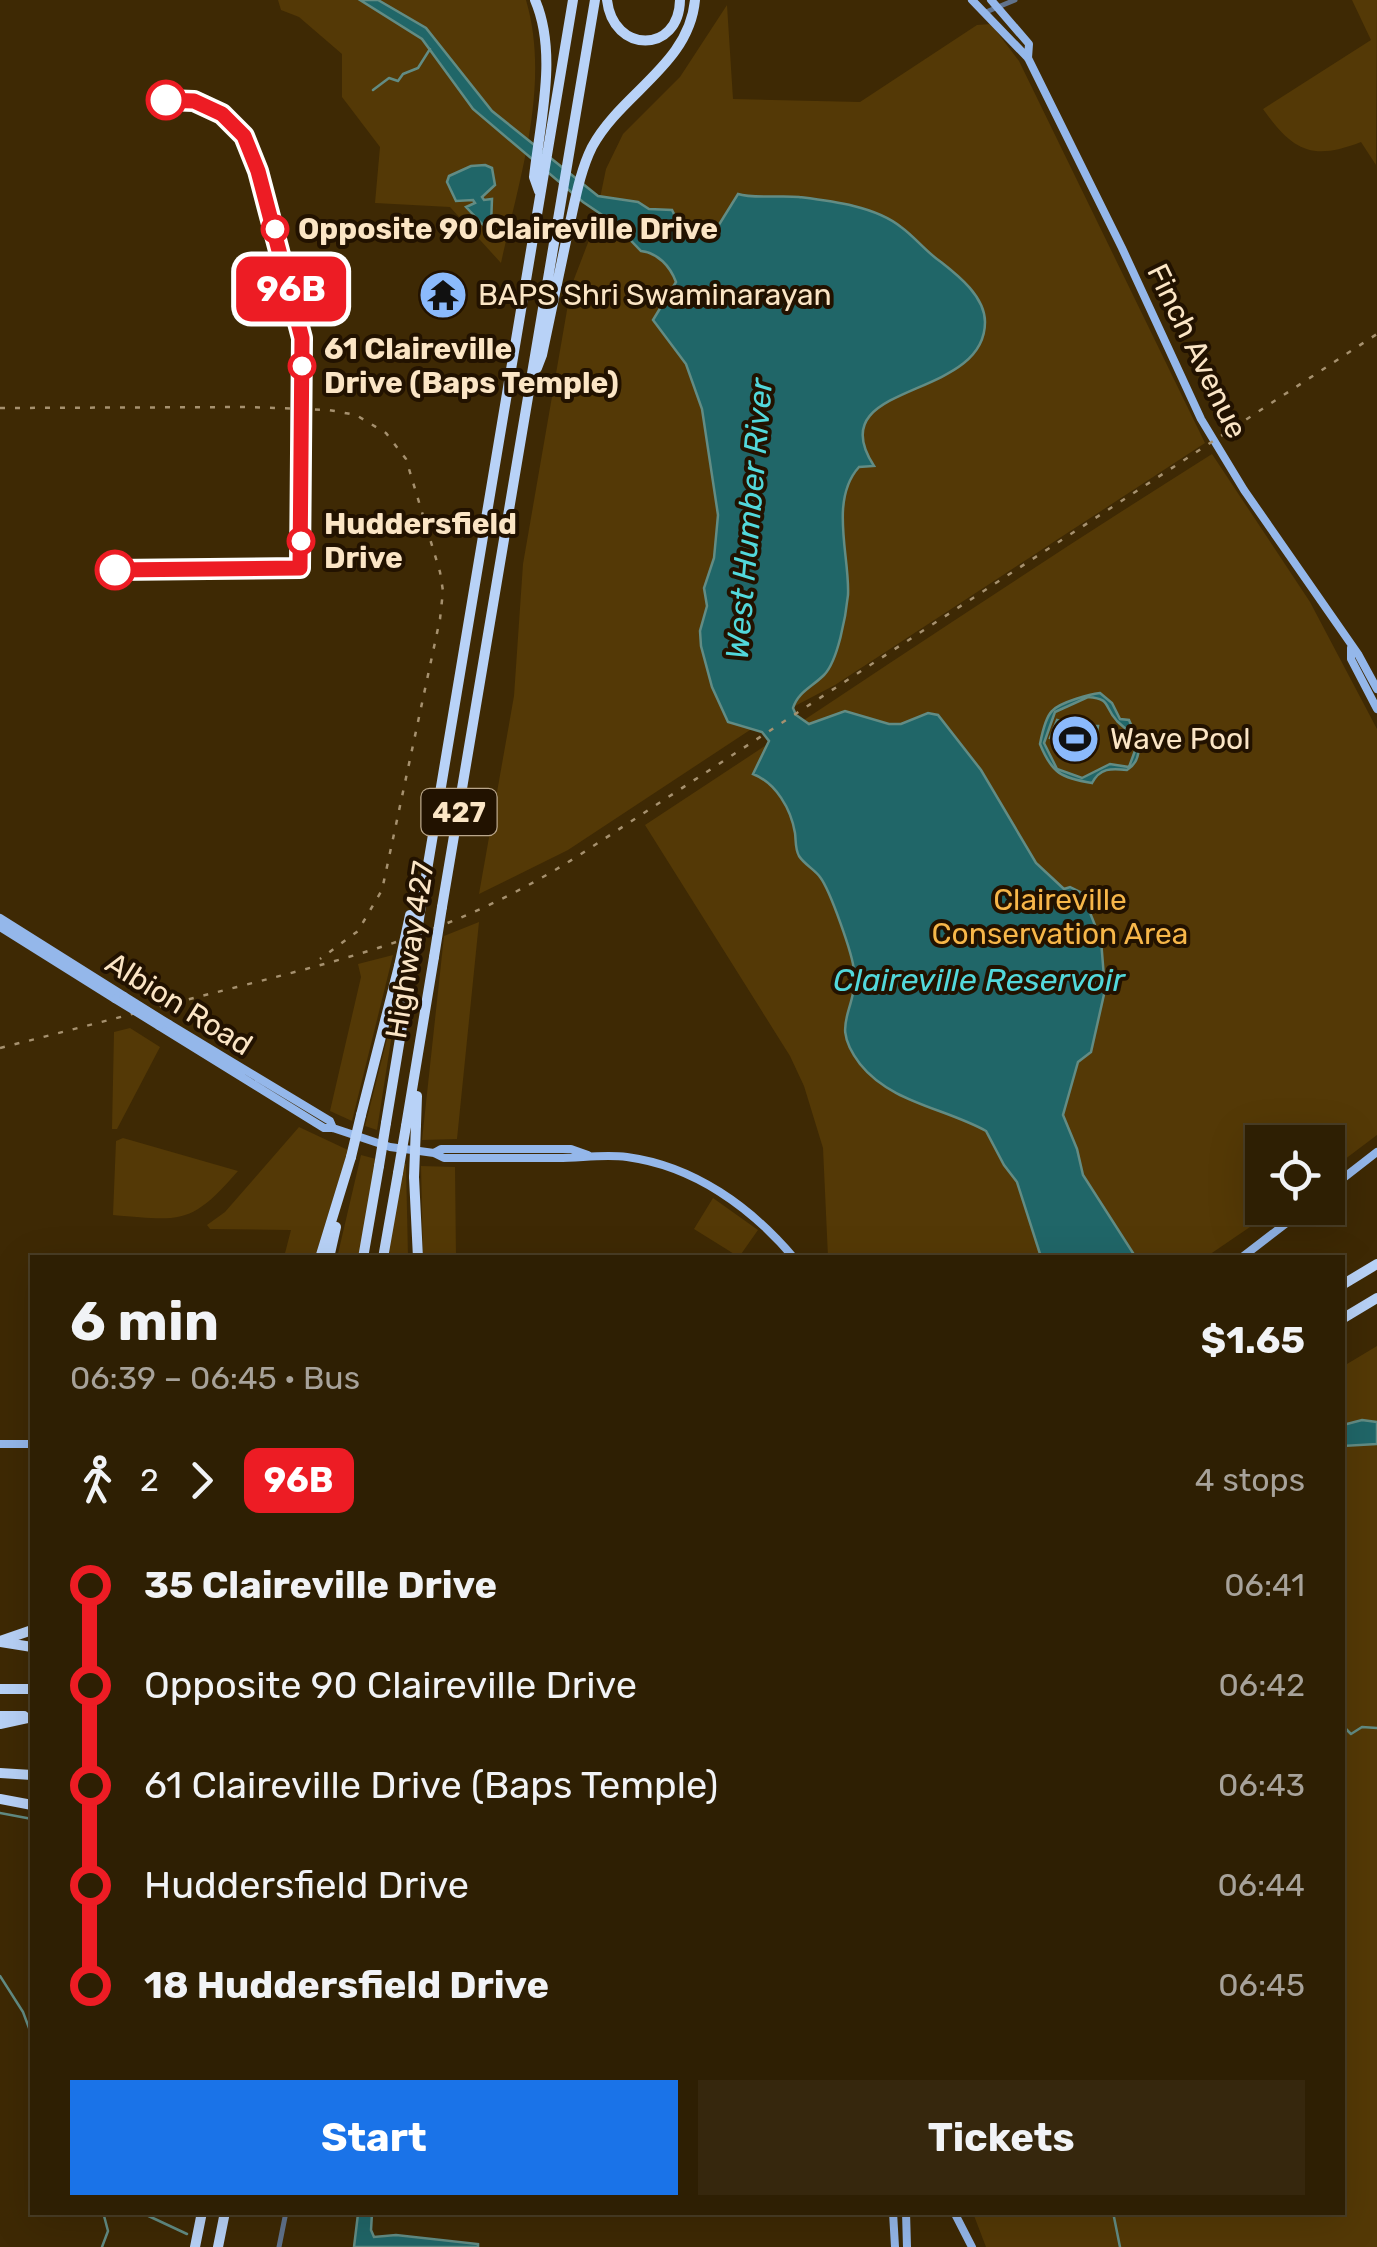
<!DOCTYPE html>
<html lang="en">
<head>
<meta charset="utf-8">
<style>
	body { margin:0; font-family:Rubik,sans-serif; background:#36270d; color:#f1f3f6; height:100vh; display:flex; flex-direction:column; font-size:38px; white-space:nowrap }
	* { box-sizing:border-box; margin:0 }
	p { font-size:32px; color:#a7a29a }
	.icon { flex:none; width:55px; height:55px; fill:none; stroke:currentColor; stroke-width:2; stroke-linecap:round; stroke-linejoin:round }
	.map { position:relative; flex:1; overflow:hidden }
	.drawer { position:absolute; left:30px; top:1255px; width:1315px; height:960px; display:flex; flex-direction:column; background:#2e1f03; border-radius:0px; box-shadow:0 10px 40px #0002,0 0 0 2px #493d25 }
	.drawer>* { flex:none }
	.badge { padding:0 20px; border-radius:15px; font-size:35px; line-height:65px }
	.tools { position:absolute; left:1245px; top:1125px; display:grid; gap:20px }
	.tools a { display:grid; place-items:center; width:100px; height:100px; border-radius:0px; background:#2e1f03; box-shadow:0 10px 40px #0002,0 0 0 2px #493d25; font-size:50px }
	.map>.badge { position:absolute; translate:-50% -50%; box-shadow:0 0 0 5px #fff }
	.legs { display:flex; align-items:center; gap:15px; height:110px; padding:0 40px; font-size:32px }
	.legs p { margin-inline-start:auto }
	.headline { display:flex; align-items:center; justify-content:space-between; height:170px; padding:0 40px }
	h1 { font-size:55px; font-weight:700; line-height:75px }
	.primary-button { display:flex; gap:20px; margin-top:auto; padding:20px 40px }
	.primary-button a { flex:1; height:115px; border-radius:0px; background:#1a73e8; color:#fff; font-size:40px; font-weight:700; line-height:115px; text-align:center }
	.primary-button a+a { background:#36270d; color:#f1f3f6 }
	ul { padding:0 40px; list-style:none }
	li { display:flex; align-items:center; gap:35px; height:100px; font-size:38px }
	li i { display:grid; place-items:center; width:15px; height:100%; margin:0 12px; background:currentColor }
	li i::after { content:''; width:25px; height:25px; margin:-12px; border:8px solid; border-radius:50%; background:#2e1f03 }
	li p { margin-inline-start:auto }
	li:first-child i { background:linear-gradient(#0000 50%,currentColor 0) }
	li:last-child i { background:linear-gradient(currentColor 50%,#0000 0) }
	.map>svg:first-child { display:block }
</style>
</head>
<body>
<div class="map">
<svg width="1377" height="2247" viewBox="0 0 1377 2247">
	<rect width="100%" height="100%" fill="#3e2904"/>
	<path fill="#543906" d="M278,0H526C551,85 519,179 501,263L450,207L375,203L380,147L342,97V54L299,17L281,10Z
		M1352,0H1377L1376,165L1361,142C1312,161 1293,151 1263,109L1371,40Z
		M727,5L733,99L860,102L977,25L991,24L1019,61L1205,443L835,685L753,728L568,850L479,894L514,696L523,564L571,287L594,227L606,169L623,134L680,77Z
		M1212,454L1310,602L1377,729V1135L1328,1172V1142H1262V1208H1278L1206,1257H828L823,1148L804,1086L790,1056L645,825C834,701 1021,574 1212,454Z
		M479,922L457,1139L422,1140L444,936Z
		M393,955L352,1121L330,1111L361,977L358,964Z
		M392,1019L394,1021L377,1130L365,1126Z
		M130,1028L160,1047L117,1129H112L114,1032Z
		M299,1127L348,1150L315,1257H284L291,1230L210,1229L207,1225L225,1212Z
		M123,1138L238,1171C191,1225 182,1221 113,1215L116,1141Z
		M361,1155L376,1159L359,1257L337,1258Z
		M402,1163L406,1164L408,1257L386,1258Z
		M421,1166L455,1167L456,1257H423Z
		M713,1198L758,1230L739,1257L694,1229Z
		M1377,1346V2247H986L973,2213L1342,2212V1367Z"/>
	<path fill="#206668" stroke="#628c84" stroke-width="2.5" fill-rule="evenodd" d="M360,0H378L426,28L492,111L598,196L638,202L649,209L672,210C678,226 697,232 712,236L738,194C753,199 781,195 799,197C831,201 875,206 901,227C915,237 926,252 941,262C959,276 985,297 985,322C985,402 818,380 874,466L859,467C829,500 850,557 848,595C846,615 838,661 824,675C812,687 798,692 793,708L796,715L809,724L845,711L889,724H901L928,713L938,715L981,770L1036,863L1064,889L1070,887L1082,893L1101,940L1105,990L1091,1052L1078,1062L1063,1115L1077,1149L1083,1175L1133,1253L1132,1257H1041L1017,1182L1004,1165L986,1131C945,1108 891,1103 860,1064C828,1022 858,1013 854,971C853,955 830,890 820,877C815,870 804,864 799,856C795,849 796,840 795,833C791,809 776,783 753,774L769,741L762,732L728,722L712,687L701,646L700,631L707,606L704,588L714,558L718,515L702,409L686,364L653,320L676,282C670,266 658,253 641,251L614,223L583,202L473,109L422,39Z
		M485,165L492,168L495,185L482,197L484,200L492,199L491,225L486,228L466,207L475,203L473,200L456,201L447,182L449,176L471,166Z
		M1100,693L1112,703L1120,719L1129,720C1136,736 1147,757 1127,770C1111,768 1100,768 1092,783C1062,778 1052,774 1040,744C1042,734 1045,718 1052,711C1060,702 1091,694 1100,693ZM1088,697C1112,699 1103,706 1117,721C1127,731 1134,732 1136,748L1129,767L1110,764L1082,778L1057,769L1044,743L1055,712Z
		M1057,720L1076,726H1098L1095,742L1086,758L1070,745L1050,738Z
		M1362,1420L1377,1422V1444L1343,1446V1425Z
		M316,2213H372L371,2230L374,2237L396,2235L478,2244V2247H354L358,2214Z"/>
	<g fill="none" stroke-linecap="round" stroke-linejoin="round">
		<path stroke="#628c84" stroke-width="2.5" d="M373,90L389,78L398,81L403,74L418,68L430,49
			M1342,1725L1351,1734L1362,1727L1377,1728
			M0,1813L32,1819
			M0,1976L23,2012L32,2036
			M140,2212L187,2234
			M1113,2212L1120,2247
			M102,2247L108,2231L103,2212"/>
		<path stroke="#61738c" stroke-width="5" d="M986,12L1015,0
			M279,2247L286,2212"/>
		<path stroke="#94b7ea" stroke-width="8" d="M972,0L1028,58L1122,248L1201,419L1244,490L1358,654L1377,689
			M991,0L1029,44L1028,58
			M1351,648V659L1377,709
			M0,918L124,996
			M0,927L115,999
			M169,1024L330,1121L333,1128
			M159,1026L324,1128H333L390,1147L434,1153L444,1158C482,1158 520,1158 558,1158C581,1158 604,1154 627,1157C694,1166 751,1207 794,1258
			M434,1153L441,1149H571L588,1155
			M1328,1190L1377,1152
			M1241,1258L1306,1208
			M0,1444H32
			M893,2212L895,2247
			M906,2212L907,2247
			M954,2212L972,2247"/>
		<path stroke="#b8d2f7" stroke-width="10" d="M535,0C558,53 540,122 534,177L539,191
			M607,0C613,54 679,54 680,0
			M537,368L542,355C551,312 560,270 569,227C575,201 580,171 592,147C621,93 689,65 695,0
			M442,907L595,0
			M420,912L573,0
			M361,1115L399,966
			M386,1123L412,966
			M416,1125L417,1096
			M406,1126L434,957
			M414,1177L418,1258
			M320,1258L351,1157
			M329,1258L336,1227
			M363,1258L379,1166
			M383,1258L398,1173
			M1342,1285L1377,1264
			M1342,1319L1377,1298
			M0,1641L32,1630
			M0,1642L32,1647
			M0,1689H32
			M0,1716H24
			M0,1724L32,1717
			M0,1773L32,1775
			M0,1799L32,1805
			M195,2247L202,2212
			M218,2247L225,2212"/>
		<path stroke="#a6916f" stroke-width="2.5" stroke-dasharray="5 10" stroke-linecap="butt" d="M0,408L248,407L329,410L356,415L386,433L406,459L440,572L443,591L440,619L382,890L358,931L320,959
			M0,1048C79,1028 158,1007 237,987C366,954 464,928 578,856L1377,334"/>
		<path stroke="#94b7ea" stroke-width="8" d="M124,996L169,1024
			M115,999L159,1026"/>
		<path stroke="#b8d2f7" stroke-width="10" d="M434,957L442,907
			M399,966L410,915
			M412,966L420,912
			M351,1157L361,1115
			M379,1166L386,1123
			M398,1173L406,1126
			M414,1177L416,1125"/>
	</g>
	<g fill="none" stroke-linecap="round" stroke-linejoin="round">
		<g stroke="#fff" stroke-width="22">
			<path id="line-1" d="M115,570L300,568L302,338L258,171L244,136L222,114L194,101L166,100"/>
		</g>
		<use href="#line-1" stroke="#ed1c24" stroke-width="15"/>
	</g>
	<defs>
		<g id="temple-disc" transform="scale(2.5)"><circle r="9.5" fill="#8bbafc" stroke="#221200"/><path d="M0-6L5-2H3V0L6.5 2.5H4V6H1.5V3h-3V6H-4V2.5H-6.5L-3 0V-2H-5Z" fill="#111"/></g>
		<g id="stadium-disc" transform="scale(2.5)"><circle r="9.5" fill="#8bbafc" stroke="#221200"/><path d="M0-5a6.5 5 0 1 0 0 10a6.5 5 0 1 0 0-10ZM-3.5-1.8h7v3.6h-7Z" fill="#111"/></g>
	</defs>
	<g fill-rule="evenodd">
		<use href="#temple-disc" x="443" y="295"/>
		<use href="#stadium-disc" x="1075" y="739"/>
	</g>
	<g fill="#fff" stroke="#ed1c24" stroke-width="5">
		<circle cx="166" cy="100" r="18"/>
		<circle cx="275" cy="229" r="12"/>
		<circle cx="302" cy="366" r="12"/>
		<circle cx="301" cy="541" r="12"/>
		<circle cx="115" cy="570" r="18"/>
	</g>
	<g text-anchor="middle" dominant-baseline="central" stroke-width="8" stroke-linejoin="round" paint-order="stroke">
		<rect fill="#221200" stroke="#baa68a" stroke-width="2.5" x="421.5" y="789" width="75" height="46" rx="8"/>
		<g font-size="28" font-weight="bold" fill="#fbe5c5">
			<text x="459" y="812">427</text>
		</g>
		<g font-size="30" font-weight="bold" fill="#fbe5c5" stroke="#221200" text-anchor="start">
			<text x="298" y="229">Opposite 90 Claireville Drive</text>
			<text x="324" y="349">61 Claireville<tspan x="324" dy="34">Drive (Baps Temple)</tspan></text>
			<text x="324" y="524">Huddersfield<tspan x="324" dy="34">Drive</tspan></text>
		</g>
		<g font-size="30" fill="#fbe5c5" stroke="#221200" text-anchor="start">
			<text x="478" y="295">BAPS Shri Swaminarayan</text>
			<text x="1110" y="739">Wave Pool</text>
		</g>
		<g font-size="30" fill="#fbe5c5" stroke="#221200">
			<text transform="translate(1197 351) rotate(64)">Finch Avenue</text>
			<text transform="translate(410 950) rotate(-81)">Highway 427</text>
			<text transform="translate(179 1004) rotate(32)">Albion Road</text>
		</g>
		<g font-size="30" fill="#f7b749" stroke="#221200">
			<text x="1060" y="900">Claireville<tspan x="1060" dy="34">Conservation Area</tspan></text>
		</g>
		<g font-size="32" font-style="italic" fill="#52d8db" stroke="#221200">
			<text transform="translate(749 519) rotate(-85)">West Humber River</text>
			<text x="979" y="980">Claireville Reservoir</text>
		</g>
	</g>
</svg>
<div class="tools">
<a><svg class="icon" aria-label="locate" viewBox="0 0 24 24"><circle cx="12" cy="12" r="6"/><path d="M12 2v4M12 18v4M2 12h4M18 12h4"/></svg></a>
</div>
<b class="badge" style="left:291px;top:289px;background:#ed1c24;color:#fff">96B</b>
<section class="drawer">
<div class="headline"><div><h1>6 min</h1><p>06:39 – 06:45 · Bus</p></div><b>$1.65</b></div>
<div class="legs"><svg class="icon" aria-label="walk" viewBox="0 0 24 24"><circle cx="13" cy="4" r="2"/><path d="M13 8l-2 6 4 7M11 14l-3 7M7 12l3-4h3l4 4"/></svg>2<svg class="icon" aria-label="forward" viewBox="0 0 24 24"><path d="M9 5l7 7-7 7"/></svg><b class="badge" style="background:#ed1c24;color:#fff">96B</b><p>4 stops</p></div>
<ul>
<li><i style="color:#ed1c24"></i><b>35 Claireville Drive</b><p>06:41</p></li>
<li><i style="color:#ed1c24"></i><span>Opposite 90 Claireville Drive</span><p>06:42</p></li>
<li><i style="color:#ed1c24"></i><span>61 Claireville Drive (Baps Temple)</span><p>06:43</p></li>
<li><i style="color:#ed1c24"></i><span>Huddersfield Drive</span><p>06:44</p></li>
<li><i style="color:#ed1c24"></i><b>18 Huddersfield Drive</b><p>06:45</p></li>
</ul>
<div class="primary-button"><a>Start</a><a>Tickets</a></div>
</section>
</div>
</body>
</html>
